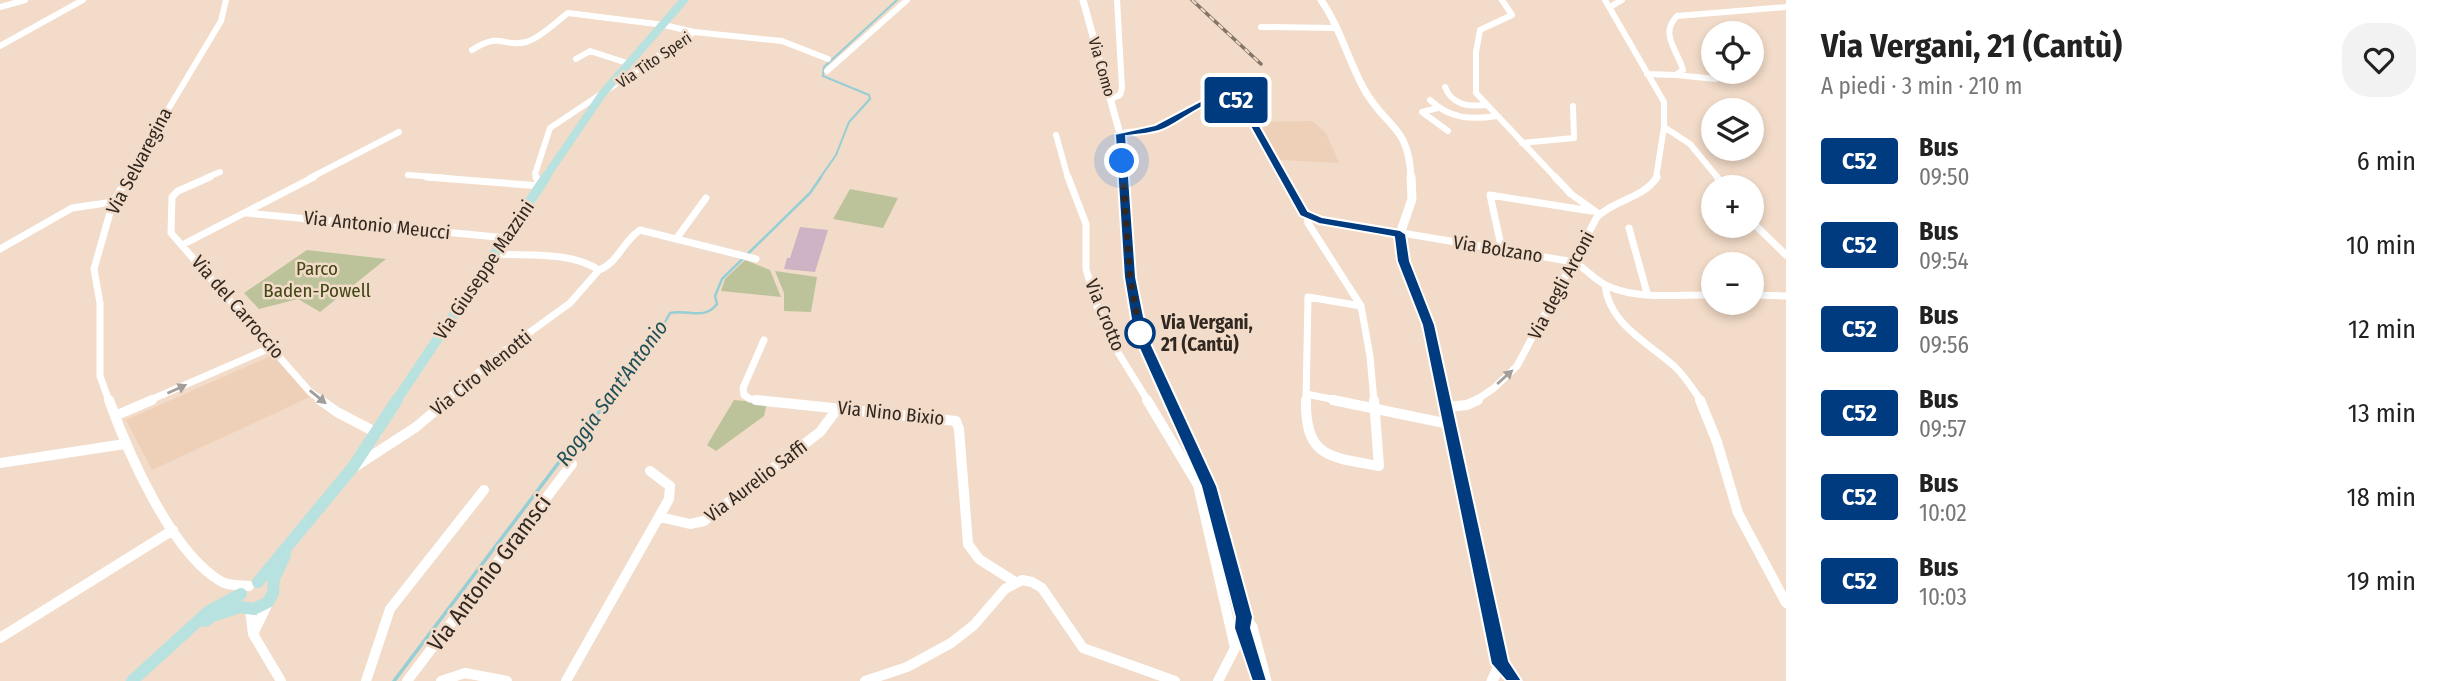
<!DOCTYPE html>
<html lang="it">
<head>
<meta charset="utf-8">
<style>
	body { margin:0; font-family:"Fira Sans Condensed",sans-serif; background:#f2f2f2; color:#222; height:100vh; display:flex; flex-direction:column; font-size:26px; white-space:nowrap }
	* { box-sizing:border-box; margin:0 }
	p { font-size:23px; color:#767676 }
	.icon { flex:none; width:38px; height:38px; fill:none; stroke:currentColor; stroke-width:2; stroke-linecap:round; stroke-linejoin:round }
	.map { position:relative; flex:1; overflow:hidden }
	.sheet { display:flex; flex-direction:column; background:#fff; width:665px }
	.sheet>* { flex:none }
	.badge { padding:0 14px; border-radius:5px; font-size:24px; line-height:46px }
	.buttons { position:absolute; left:1701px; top:21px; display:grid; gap:14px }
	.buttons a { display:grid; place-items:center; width:63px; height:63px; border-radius:50%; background:#fff; box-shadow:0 4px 10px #0003; font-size:35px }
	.you { position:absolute; width:35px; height:35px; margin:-18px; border:5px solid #fff; border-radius:50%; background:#1a73e8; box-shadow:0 0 0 10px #1a73e833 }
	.map>.badge { position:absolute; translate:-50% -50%; box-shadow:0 0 0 4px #fff }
	.round { display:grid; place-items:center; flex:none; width:74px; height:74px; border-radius:28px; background:#f2f2f2 }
	.head { display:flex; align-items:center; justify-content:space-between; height:119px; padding:0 35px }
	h1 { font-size:33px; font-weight:700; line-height:52px }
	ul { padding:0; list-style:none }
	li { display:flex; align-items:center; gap:21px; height:84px; padding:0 35px }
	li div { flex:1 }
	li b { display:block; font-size:26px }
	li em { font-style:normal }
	li .badge { min-width:77px; font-weight:700; text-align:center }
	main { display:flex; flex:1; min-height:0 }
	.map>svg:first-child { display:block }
</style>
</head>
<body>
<main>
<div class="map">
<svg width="1786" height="681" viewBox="0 0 1786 681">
	<rect width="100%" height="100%" fill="#f2dbc8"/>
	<path fill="#eed0b8" d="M1312,121L1326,133L1339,163L1280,160L1259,122Z
		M273,355L310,397L152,470L126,420Z"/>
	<path fill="#bcc39a" d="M850,189L898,198L883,228L833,219Z
		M307,250L386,259L320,312L298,299L259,309L244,293Z
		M745,260L770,270L781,297L721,291L725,279Z
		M775,271L817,277L811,312L784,311V293Z
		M734,400L767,403L764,416L716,451L707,445Z"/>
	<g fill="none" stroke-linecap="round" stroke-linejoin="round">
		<path stroke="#95ced5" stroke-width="2" d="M820,178L836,155L849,122L870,99L869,95L823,76L824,67L897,0"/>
		<path stroke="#95ced5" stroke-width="2.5" d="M608,401L659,333L670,313C688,309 704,321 717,304L715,296L722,279L810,193L821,177"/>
		<path stroke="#95ced5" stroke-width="3.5" d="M394,681L578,437L609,400"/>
	</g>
	<path fill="#cdb3c3" d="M800,227L828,230L815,272L784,269L787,258H790Z"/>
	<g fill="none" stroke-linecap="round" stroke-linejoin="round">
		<path stroke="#fff" stroke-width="6" d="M1502,0L1512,15L1480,30L1476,52V93L1556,178
			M1605,0L1664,102V127L1656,178
			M0,7L25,0
			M1610,7L1622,0
			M1261,27L1336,28
			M0,46L83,0
			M472,50C502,31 501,48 526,42C540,38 556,22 568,13L664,25L694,32
			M576,59L590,51L630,64
			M827,71L907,0
			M1647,74L1676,75L1683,70C1678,51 1659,34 1677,16L1786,7
			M1676,75L1716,79
			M1445,87C1452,105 1468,107 1486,105
			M1111,99L1120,95L1122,88L1117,0
			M1430,100C1450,119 1471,120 1497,116
			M1438,108L1422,112L1448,131
			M1664,127L1690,144L1718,178
			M1120,134C1133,129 1146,133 1159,128C1187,117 1213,82 1244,107L1284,178
			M1056,135L1068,178
			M1522,143L1574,138L1573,106
			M408,175L448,178
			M127,178L221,21L226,0
			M206,178L220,172
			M310,178L399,132
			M537,178L535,174L550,128L694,32L782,41L828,59"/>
		<path stroke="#fff" stroke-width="7" d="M210,177L178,191L172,197L171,233L310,392L323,401
			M427,177L541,186
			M536,177L541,186
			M1068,177L1086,224V269L1099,313L1119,354L1148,401
			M1283,177L1302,211L1313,218L1574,262C1587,269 1596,282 1610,287C1640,300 1681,294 1713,295
			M1555,177L1571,194L1599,214
			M1717,177L1724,187
			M247,213L507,238
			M1307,216L1308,223L1361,306
			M1752,222L1786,255
			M1629,228L1647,293
			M676,239L706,198
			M184,244L314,177
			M0,249L72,208L113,202
			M1502,250L1490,195L1591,211
			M599,270C618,263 623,241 640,230L756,259
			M1605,285C1609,324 1647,342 1674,366C1685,376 1693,389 1701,401
			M1752,295L1786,296
			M764,340L743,388L744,395L750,399L772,401
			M1306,394L1341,401
			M109,401L100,376V303L94,269L113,202L128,177
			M148,401L272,347
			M445,401L500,354L570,303L599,270C570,251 529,256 496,254
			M1306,401L1308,297L1361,306L1370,356L1374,401
			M1475,401L1494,388L1517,366L1597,217C1615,199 1643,199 1657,177"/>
		<path stroke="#fff" stroke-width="10" d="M109,400C128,453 172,554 222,582C230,586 241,585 249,586
			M320,400L337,412L377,433
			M756,400L956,421L959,429L968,544L979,559L1015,582
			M1147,400L1198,485L1235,648L1218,681
			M1306,400C1305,458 1330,457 1379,466L1374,400
			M1333,400L1449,424
			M1700,400L1717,442L1738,513L1786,603
			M1447,407L1467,405L1478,400
			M115,416L152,400
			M0,463L125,444
			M356,466L416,427L448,400
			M660,517L690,524L704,521L820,432L838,408
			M250,610L253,634L281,681
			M253,634L269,601
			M0,638L173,530
			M366,681L390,609L484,490
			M407,681L572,464
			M441,681L465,673L507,681
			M566,681L669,499L670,486L650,471
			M865,681L907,667L951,643L974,625L1005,589L1022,580L1032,582L1042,588L1083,648L1175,681"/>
		<path stroke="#fff" stroke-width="7" d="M1083,0L1120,134L1123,178
			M1321,0C1340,27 1348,60 1364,89C1386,129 1409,124 1411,178"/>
		<path stroke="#fff" stroke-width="9" d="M1123,177L1130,277L1141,337L1170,401
			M1411,177L1412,199L1400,234V249L1428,325L1444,401"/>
		<path stroke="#fff" stroke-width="11" d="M1170,400L1209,486L1244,617L1252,627L1266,681
			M1444,400L1500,664L1513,681
			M1244,617L1243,628L1258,681
			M1492,681L1500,664"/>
		<path stroke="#b8e2df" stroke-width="8" d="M545,178L603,93L684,0"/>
		<path stroke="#b8e2df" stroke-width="10" d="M396,401L546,177"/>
		<path stroke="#b8e2df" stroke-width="12" d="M258,582L353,467L397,400
			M240,607L254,609L268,602L273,593L274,579L285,555
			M206,621L212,616L240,607
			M132,681L209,611L241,594"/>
		<g stroke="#847569" stroke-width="3.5">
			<path id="rail" d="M1192,0L1261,64"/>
		</g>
		<use href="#rail" stroke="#f2dbc8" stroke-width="2" stroke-dasharray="6" stroke-linecap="butt"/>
	</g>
	<defs><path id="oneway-solid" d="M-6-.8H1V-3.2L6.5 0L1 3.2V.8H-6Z" transform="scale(1.75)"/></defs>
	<g fill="#a29e9b">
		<use href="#oneway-solid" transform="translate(1505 377) rotate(-42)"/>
		<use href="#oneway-solid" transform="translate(177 389) rotate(-24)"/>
		<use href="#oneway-solid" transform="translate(318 397) rotate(39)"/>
	</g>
	<path fill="#003b80" stroke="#fff" stroke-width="2" d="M1224,94L1243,99L1248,105L1308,211L1322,217L1400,230L1406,234L1410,261L1435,325L1509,661L1522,681H1506L1491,664L1422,325L1397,261L1394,237L1319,224L1300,216L1240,108C1217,84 1182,125 1159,131C1149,134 1137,135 1126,136L1136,277L1148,337L1217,486L1253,617L1251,628L1267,681H1252L1234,628L1235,617L1201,486L1134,337L1124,277L1115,134L1155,125L1204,99Z"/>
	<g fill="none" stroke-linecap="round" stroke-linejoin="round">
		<path stroke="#312821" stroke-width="7" stroke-dasharray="0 12.6" d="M1122,161L1130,277L1141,337L1140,333"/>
	</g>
	<circle fill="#fff" stroke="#003b80" stroke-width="3.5" cx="1140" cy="333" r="14"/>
	<g text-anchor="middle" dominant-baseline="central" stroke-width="5" stroke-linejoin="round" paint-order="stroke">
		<g font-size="16" fill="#312821" stroke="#f2dbc8">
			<text transform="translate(654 60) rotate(-34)">Via Tito Speri</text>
			<text transform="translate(1102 67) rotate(74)">Via Como</text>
		</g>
		<g font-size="19" fill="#312821" stroke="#f2dbc8">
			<text transform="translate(139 161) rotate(-62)">Via Selvaregina</text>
			<text transform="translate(377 225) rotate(6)">Via Antonio Meucci</text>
			<text transform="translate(1498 249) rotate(9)">Via Bolzano</text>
			<text transform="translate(484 270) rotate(-56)">Via Giuseppe Mazzini</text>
			<text transform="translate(1561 285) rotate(-62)">Via degli Arconi</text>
			<text transform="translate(238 307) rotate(49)">Via del Carroccio</text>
			<text transform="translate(1105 315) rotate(68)">Via Crotto</text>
			<text transform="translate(481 373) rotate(-39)">Via Ciro Menotti</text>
			<text transform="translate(891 413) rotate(6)">Via Nino Bixio</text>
			<text transform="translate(756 481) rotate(-37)">Via Aurelio Saffi</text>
		</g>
		<g font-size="19" fill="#414715" stroke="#f2dbc8">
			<text x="317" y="268">Parco<tspan x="317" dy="22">Baden-Powell</tspan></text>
		</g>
		<g font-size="19" font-weight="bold" fill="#312821" stroke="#f2dbc8" text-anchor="start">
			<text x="1161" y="322">Via Vergani,<tspan x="1161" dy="22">21 (Cantù)</tspan></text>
		</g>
		<g font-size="21" font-style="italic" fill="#1d4f55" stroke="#f2dbc8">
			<text transform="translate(612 393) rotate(-54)">Roggia Sant'Antonio</text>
		</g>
		<g font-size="23" fill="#312821" stroke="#f2dbc8">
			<text transform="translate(489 573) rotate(-53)">Via Antonio Gramsci</text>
		</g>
	</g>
</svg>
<div class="buttons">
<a><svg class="icon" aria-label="locate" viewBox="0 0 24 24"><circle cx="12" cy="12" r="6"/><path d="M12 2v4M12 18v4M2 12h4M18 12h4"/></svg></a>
<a><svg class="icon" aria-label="layers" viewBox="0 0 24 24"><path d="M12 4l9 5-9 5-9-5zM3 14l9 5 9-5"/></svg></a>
<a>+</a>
<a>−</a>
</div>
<div class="you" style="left:1122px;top:161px"></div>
<b class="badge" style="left:1236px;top:100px;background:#003b80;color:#fff">C52</b>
</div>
<section class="sheet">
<div class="head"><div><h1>Via Vergani, 21 (Cantù)</h1><p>A piedi · 3 min · 210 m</p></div><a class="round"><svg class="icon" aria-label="heart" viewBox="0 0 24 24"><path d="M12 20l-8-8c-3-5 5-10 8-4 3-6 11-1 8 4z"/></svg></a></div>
<ul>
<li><span class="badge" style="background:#003b80;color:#fff">C52</span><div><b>Bus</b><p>09:50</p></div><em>6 min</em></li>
<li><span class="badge" style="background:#003b80;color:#fff">C52</span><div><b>Bus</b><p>09:54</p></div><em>10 min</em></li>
<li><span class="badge" style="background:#003b80;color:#fff">C52</span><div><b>Bus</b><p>09:56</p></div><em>12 min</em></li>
<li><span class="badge" style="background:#003b80;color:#fff">C52</span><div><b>Bus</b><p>09:57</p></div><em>13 min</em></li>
<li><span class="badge" style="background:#003b80;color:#fff">C52</span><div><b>Bus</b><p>10:02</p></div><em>18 min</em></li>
<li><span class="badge" style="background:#003b80;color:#fff">C52</span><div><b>Bus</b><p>10:03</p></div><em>19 min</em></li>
</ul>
</section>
</main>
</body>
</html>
